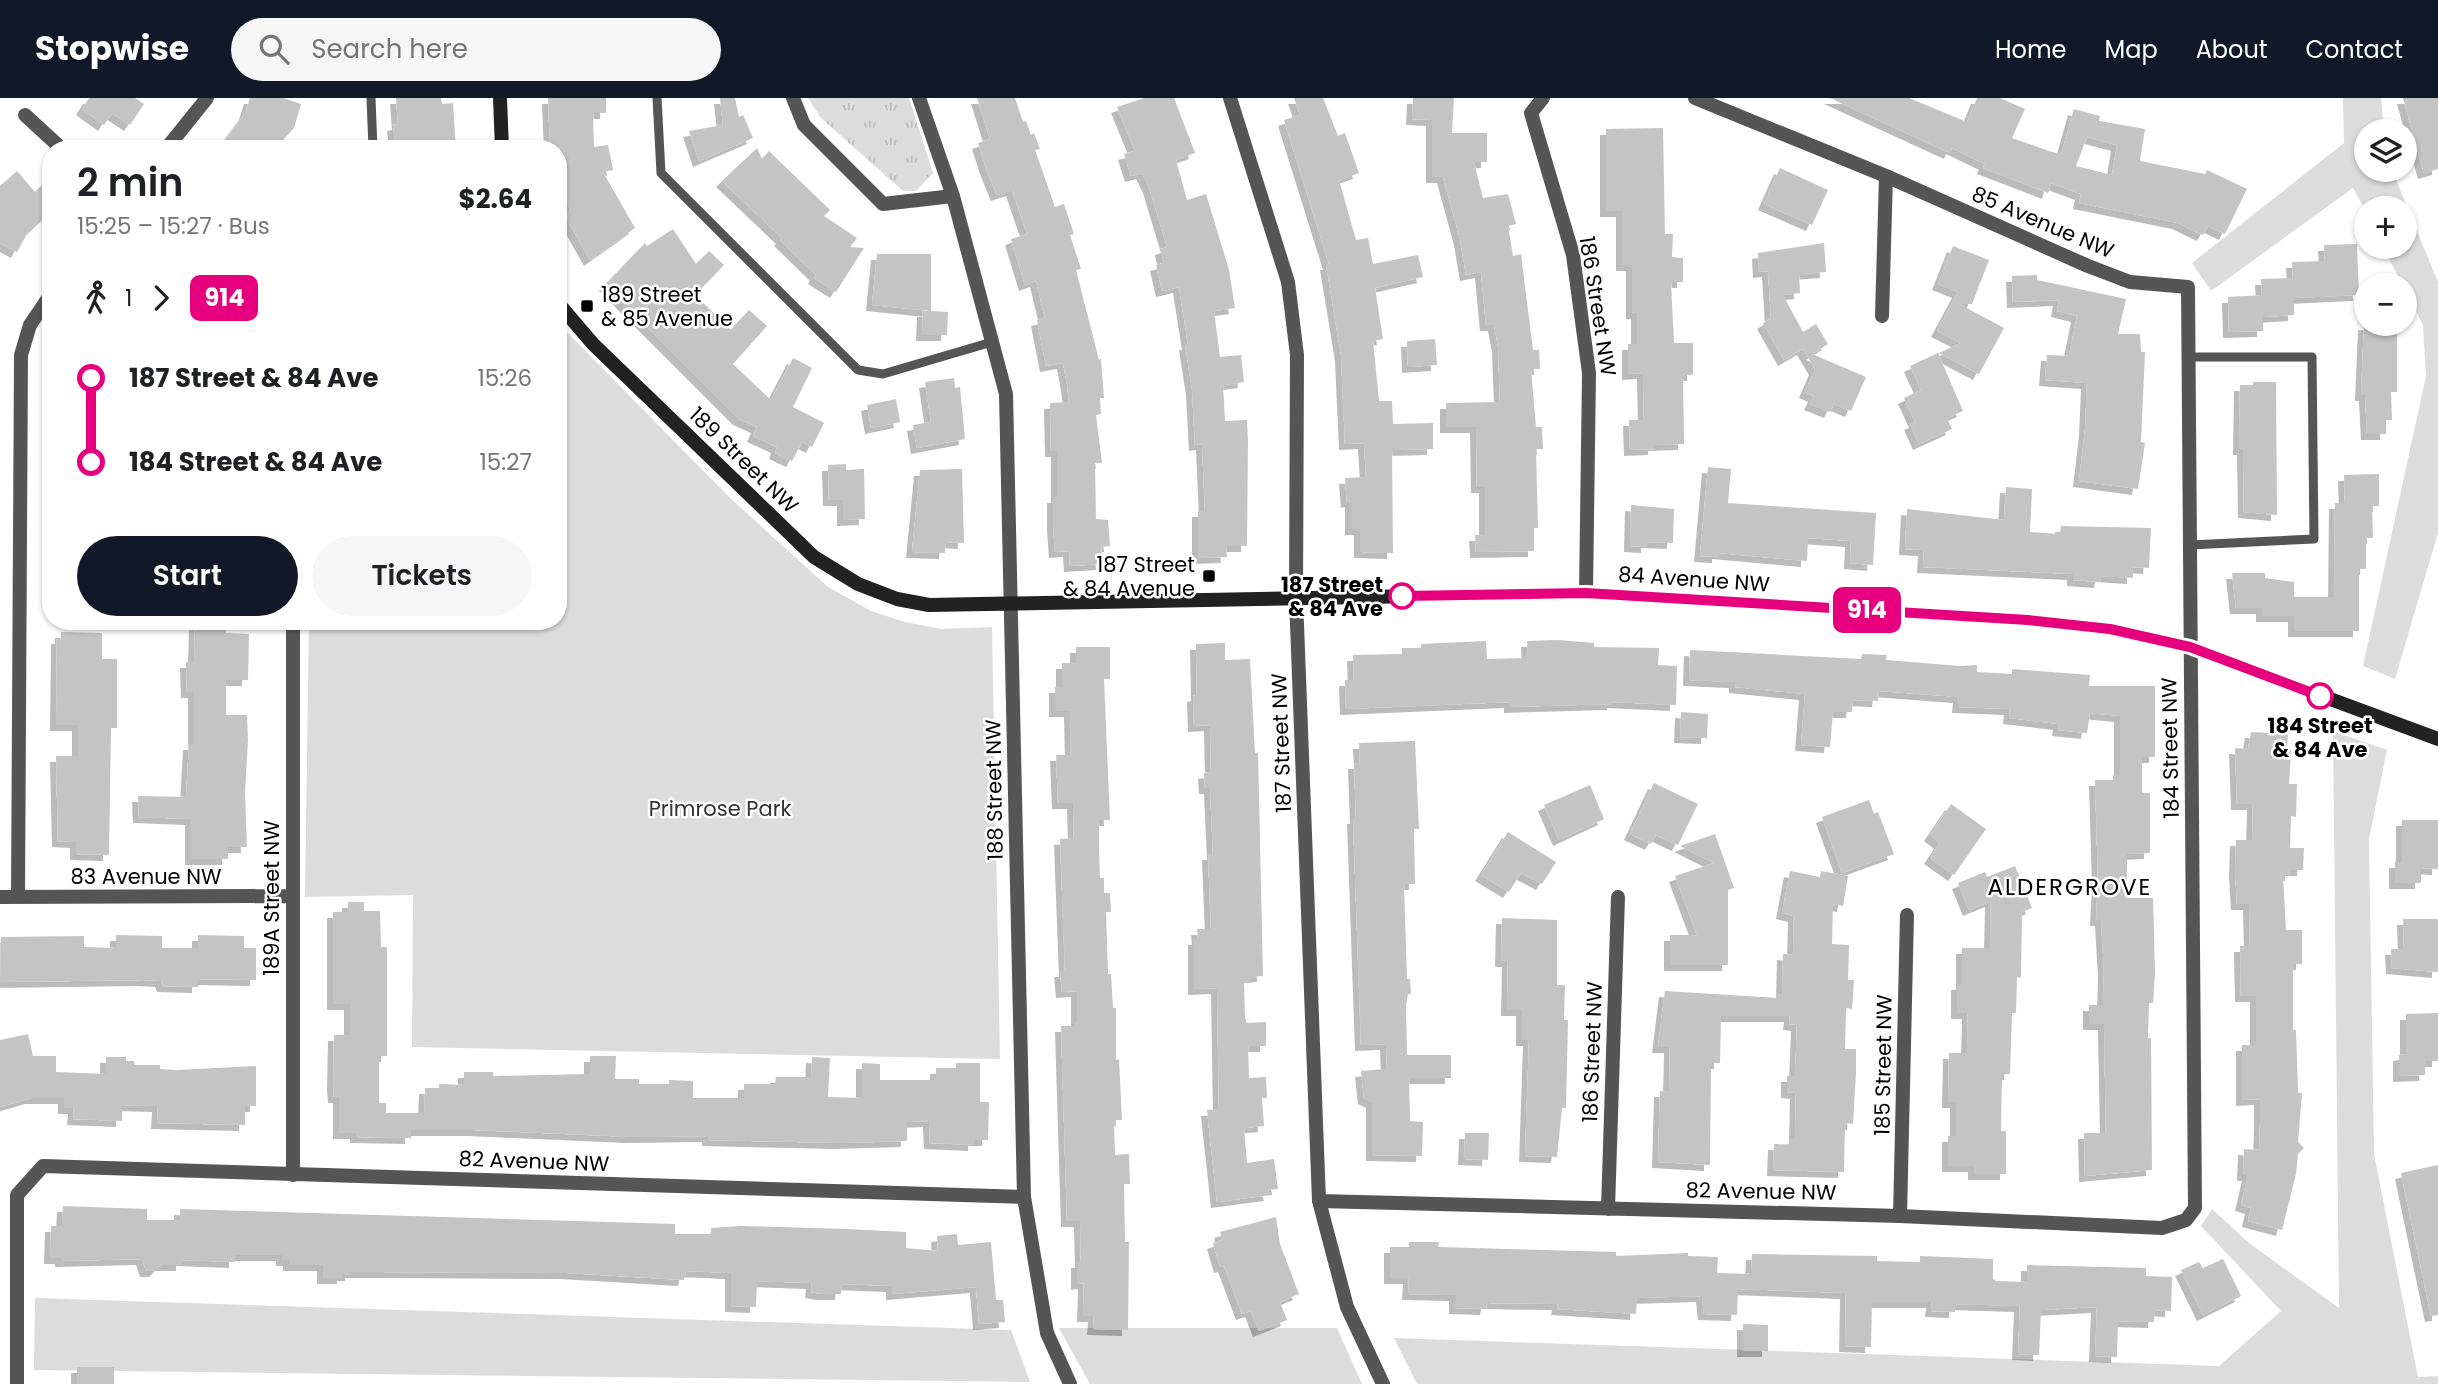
<!DOCTYPE html>
<html lang="en">
<head>
<meta charset="utf-8">
<style>
	body { margin:0; font-family:Poppins,sans-serif; background:#f6f6f6; color:#202124; height:100vh; display:flex; flex-direction:column; font-size:26px; white-space:nowrap }
	* { box-sizing:border-box; margin:0 }
	p { font-size:23px; color:#757577 }
	.icon { flex:none; width:38px; height:38px; fill:none; stroke:currentColor; stroke-width:2; stroke-linecap:round; stroke-linejoin:round }
	.map { position:relative; flex:1; overflow:hidden }
	.panel { position:absolute; left:42px; top:42px; width:525px; height:490px; display:flex; flex-direction:column; background:#fff; border-radius:28px; box-shadow:0 2px 5px #0004 }
	.panel>* { flex:none }
	.badge { padding:0 14px; border-radius:10px; font-size:24px; line-height:46px }
	.tools { position:absolute; left:2354px; top:21px; display:grid; gap:14px }
	.tools a { display:grid; place-items:center; width:63px; height:63px; border-radius:50%; background:#fff; box-shadow:0 2px 5px #0004; font-size:35px }
	.map>.badge { position:absolute; translate:-50% -50%; box-shadow:0 0 0 4px #fff }
	.legs { display:flex; align-items:center; gap:10px; height:77px; padding:0 35px; font-size:23px }
	.legs p { margin-inline-start:auto }
	.summary { display:flex; align-items:center; justify-content:space-between; height:119px; padding:0 35px }
	h1 { font-size:38px; font-weight:600; line-height:52px }
	.action { display:flex; gap:14px; margin-top:auto; padding:14px 35px }
	.action a { flex:1; height:80px; border-radius:42px; background:#111827; color:#fff; font-size:28px; font-weight:600; line-height:80px; text-align:center }
	.action a+a { background:#f6f6f6; color:#202124 }
	ul { padding:0 35px; list-style:none }
	li { display:flex; align-items:center; gap:24px; height:84px; font-size:26px }
	li i { display:grid; place-items:center; width:10px; height:100%; margin:0 9px; background:currentColor }
	li i::after { content:''; width:18px; height:18px; margin:-9px; border:5px solid; border-radius:50%; background:#fff }
	li p { margin-inline-start:auto }
	li:first-child i { background:linear-gradient(#0000 50%,currentColor 0) }
	li:last-child i { background:linear-gradient(currentColor 50%,#0000 0) }
	header { display:flex; align-items:center; gap:42px; box-sizing:border-box; height:98px; padding:0 35px; background:#111827; color:#fff }
	header strong { font-size:33px }
	nav { display:flex; gap:38px; margin-inline-start:auto; font-size:24px }
	.search { width:490px; height:63px; background:#f6f6f6; display:flex; align-items:center; gap:18px; box-sizing:border-box; padding:0 24px; border-radius:38px; color:#757577; font-size:26px }
	.map>svg:first-child { display:block }
</style>
</head>
<body>
<header>
<strong>Stopwise</strong>
<div class="search"><svg class="icon" aria-label="search" viewBox="0 0 24 24"><circle cx="10" cy="10" r="6"/><path d="M15 15l6 6"/></svg>Search here</div>
<nav><a>Home</a><a>Map</a><a>About</a><a>Contact</a></nav>
</header>
<div class="map">
<svg width="2438" height="1286" viewBox="0 0 2438 1286">
	<defs>
		<pattern id="grass-tufts" width="24" height="20" patternUnits="userSpaceOnUse" patternTransform="scale(1.75)"><rect width="24" height="20" fill="#dcdcdc"/><path d="M3 7l-1-3M5 7V3M7 7l1-3M15 17l-1-3M17 17v-4M19 17l1-3" fill="none" stroke="#bbb"/></pattern>
		<filter id="shadow"><feDropShadow dx="-6" dy="6" stdDeviation="0" flood-color="#0004"/></filter>
	</defs>
	<rect width="100%" height="100%" fill="#fff"/>
	<path fill="url(#grass-tufts)" d="M808,0H909L933,75L916,93H903L821,20Z"/>
	<path fill="#dcdcdc" d="M2343,0H2381L2384,33H2366V72H2392L2438,184V435L2395,581L2363,568L2426,278L2423,227L2383,149H2404V110H2366V114L2353,90L2211,193L2192,165L2344,45Z
		M558,225L729,399L828,489L871,513L905,524L942,531L992,529L1000,961L412,949L413,797L305,799L309,523H558Z
		M2333,633L2387,652L2369,741L2374,1056L2418,1279L2438,1278V1286H1417L1394,1240L2219,1268L2281,1213L2201,1128L2212,1111L2249,1145L2339,1210Z
		M35,1200L1011,1232L1030,1284L34,1272Z
		M1059,1230H1337L1362,1286H1090Z"/>
	<path fill="#c4c4c4" fill-rule="evenodd" filter="url(#shadow)" d="M89,0H135L144,6L130,27L112,15L104,27L82,11Z
		M250,0H283L301,6L294,30L275,51H234L224,44L245,16Z
		M396,0H441L442,6L453,5L456,51H396L393,27L398,26Z
		M548,0H606V15H593L594,49L608,47L613,72L603,74L635,130L590,162L564,116L571,112L558,89V49H550Z
		M720,0H735L739,19L743,17L753,40L699,63L689,33L723,27Z
		M977,0H1015L1023,24L1026,23L1031,37L1034,35L1040,51L1035,52L1055,109L1064,106L1074,136L1070,137L1081,171L1076,172L1099,262L1101,261L1104,300H1100L1101,316L1096,317L1102,365H1095L1096,421L1108,422L1110,448L1101,449L1102,466L1070,468L1069,453L1055,454L1053,427V399H1057V353H1051L1050,305L1069,304L1067,286L1063,265L1046,268L1037,222L1045,220L1036,183L1025,187L1011,141L1027,136L1012,92L997,97L987,73L978,45L990,41Z
		M1144,0H1174L1195,55L1176,62L1187,102L1206,96L1229,172L1235,210L1214,213L1220,259L1241,257L1244,284L1223,287L1225,323L1247,322L1248,344L1247,448H1226L1227,459L1198,460V413H1205L1202,346L1195,347L1192,291L1185,246H1188L1179,189L1162,193L1156,167L1164,165L1161,151L1167,149L1149,89L1142,75L1131,78L1124,56L1135,53L1117,9Z
		M1294,0H1323L1338,38L1345,35L1359,75L1339,82L1356,142L1368,140L1373,166L1418,157L1423,179L1375,190L1383,241L1373,243L1379,303H1392L1393,326L1433,325V351L1392,352L1393,455L1360,454V431H1351V403L1347,404L1345,380L1366,379L1364,345L1345,346L1341,257L1326,166H1329L1284,22L1300,17Z
		M1413,0H1454L1452,35H1487V64H1474L1483,100L1508,96L1516,126L1508,128L1513,158L1521,156L1533,252H1539L1540,271H1531L1536,329H1542L1543,351H1536L1538,430H1534V453L1476,454L1475,437H1485V389H1477L1476,329H1446V305L1500,304L1498,248L1494,227H1486L1481,174L1466,177L1460,141L1443,79H1432V22L1412,21Z
		M1830,0H1909L1967,24L1977,0H2000L2025,11L2012,40L2061,57L2074,11L2100,18L2099,23L2145,31L2140,63L2205,76L2207,72L2247,91L2225,136L2208,128L2203,137L2178,125L2079,105L2081,96L2051,85L2048,95L2030,88L1983,70L1985,66L1952,50L1950,55ZM2087,39L2117,47L2112,77L2076,68Z
		M2403,0H2438V71L2424,75Z
		M1663,30L1665,136H1673L1672,159L1683,160V184H1671L1674,245H1693V277H1683L1684,346L1654,347V351L1630,352L1629,322H1644L1643,275L1628,276V246H1637V215H1632V167H1622V113H1606V31Z
		M757,50L762,61L769,53L830,112L824,118L857,140L850,149L864,150L836,194L814,180L816,177L780,142L782,140L722,83Z
		M1780,70L1828,92L1812,127L1764,106Z
		M17,73L35,94L42,87L51,97V114L27,136L17,154L0,145V88Z
		M673,131L696,166L709,153L724,167L695,197L731,232L749,212L767,228L733,266L771,302L793,260L812,270L793,309L824,325L812,349L802,344L792,363L775,355L777,349L753,338L757,329L739,321L605,187L645,145L647,148Z
		M1824,145L1826,174L1799,176L1800,195L1783,197L1803,234L1816,226L1828,246L1812,256L1866,279L1851,313L1834,306L1830,314L1810,306L1814,298L1805,294L1815,271L1803,251L1784,262L1763,225L1771,220L1768,173L1759,174L1758,155Z
		M2357,146L2359,197L2294,200V217L2263,219V233L2229,234L2228,199L2262,197L2261,181L2293,180L2292,164L2325,163L2324,147Z
		M1953,148L1989,162L1972,206H1959L2004,230L1979,276L1939,255L1961,245L1937,233L1958,194L1938,186Z
		M877,156H931V213L948,214L947,237H922L923,213H931L872,207Z
		M2037,177V182L2126,201L2118,236H2140L2141,254H2145L2141,344L2145,345L2138,391L2079,383L2085,332L2087,285L2045,282L2047,257L2069,258L2077,218L2057,213L2059,202L2013,204L2012,178Z
		M2364,226L2397,228V294H2391L2392,322H2386V336H2367L2365,297H2361Z
		M1435,241L1437,267L1408,269L1407,243Z
		M1938,255L1963,313L1947,320L1952,331L1919,346L1910,326L1915,324L1904,300L1921,292L1910,268Z
		M954,280L955,290L960,289L965,341L917,350L913,327L931,324L925,284Z
		M2253,284H2276L2277,417L2244,414L2243,351H2239L2240,287H2253Z
		M896,301L900,324L871,330L867,307Z
		M846,366V372L864,371L865,421L843,422V402H829L828,367Z
		M1708,369L1731,371L1728,405L1876,415L1873,467L1850,465L1851,443L1808,440L1807,463L1718,455V459L1700,458Z
		M962,371L964,445L946,444L945,455L912,454L920,372Z
		M2379,376V408H2372L2373,440H2366V471H2359V533H2294V518H2262V510H2236L2232,475H2265V480L2294,484V499H2334L2335,405H2345L2344,377Z
		M2006,389L2032,391L2030,434L2060,436L2061,428L2151,430L2149,470L2133,469V480L2101,478L2100,484L2073,482V476L1923,469L1924,452L1905,451L1907,411L2004,422Z
		M1631,407L1674,411L1673,445L1647,444V449L1630,448Z
		M195,523L226,525V535L249,536L248,582H226V617H247L248,642L245,695L247,749H228V761H191V721L139,719L138,698L186,699L189,646H194V594H187L186,564H194Z
		M61,534L102,535V561H117V630H111L109,757L76,756V744L58,743L56,658H78V627H56L57,540H61Z
		M1558,542L1594,545V549L1659,550L1658,567L1677,568L1676,607L1613,604V606L1510,609V604L1346,611L1345,582H1354L1353,557L1402,556V550H1421V546L1486,543L1487,561L1528,560L1527,543Z
		M1225,545V562L1250,561L1255,655H1258L1263,878L1250,879V885H1244L1245,920L1247,925L1266,924V948H1248L1249,980L1266,979L1267,1000H1262L1264,1028L1244,1030L1247,1065L1274,1061L1278,1091L1268,1092L1270,1097L1217,1104L1207,1012L1219,1011L1217,890L1194,891V841H1198L1197,831H1211L1208,756H1213L1210,690H1205L1204,675L1211,674L1210,627L1194,628L1193,598L1197,597L1196,546Z
		M1076,549H1110V581H1104L1110,722H1099V753L1100,780H1104V795H1110L1111,814H1106L1108,876H1111L1113,910H1116V962L1119,961L1122,1022H1114L1115,1057L1129,1056L1130,1086H1124L1125,1144H1129L1128,1232L1093,1231L1094,1218H1083L1084,1185L1077,1186V1164H1081L1080,1123H1067L1061,928H1075L1077,924V893L1062,894L1060,873H1065L1060,741L1074,740L1073,705H1058L1056,657H1071L1070,613H1055V589H1062V565H1076Z
		M1690,552L1861,561L1862,556L1887,557L1886,562L1960,568L1977,567V574L2012,576V571L2090,577L2089,588H2155V659H2142V695H2150V755L2127,756V800H2153L2155,875L2153,905H2149L2148,940H2151L2152,1072L2085,1078L2084,1035H2106L2104,926H2089V907H2103L2104,873L2101,822H2096L2098,782L2095,682H2113V677H2120V618L2090,615L2087,635L2058,632L2059,626L2009,620L2010,611L1958,609L1959,599L1879,593L1878,603L1853,602L1852,614H1833L1830,649L1801,647L1805,596L1735,589V584L1689,582Z
		M1681,614L1708,616L1707,640L1680,639Z
		M2251,634L2288,636L2287,652H2291L2289,686H2297L2296,719L2291,718L2290,750H2304L2303,772H2291V777H2283L2286,832H2302V866H2293V932H2296L2298,995H2302L2298,1044L2304,1050L2298,1056L2296,1076L2282,1132L2248,1123L2251,1110L2241,1107L2248,1077H2243L2244,1051L2259,1052L2260,1026V1001L2242,1002V947H2256V898H2241L2240,848H2250L2249,806H2237L2235,773L2236,742H2252L2253,706H2237L2235,650L2248,651Z
		M1415,643L1419,731H1414L1415,786H1404L1407,881H1410L1411,896H1408L1406,907L1407,957H1451V980H1409L1410,1023L1423,1024L1422,1058L1372,1057V1004L1364,1000L1361,973L1387,971L1386,946L1361,947L1353,720H1356L1354,665H1360L1359,645Z
		M1654,685L1698,706L1678,747L1656,737L1651,746L1630,736Z
		M1590,687L1604,721L1559,742L1544,707Z
		M1869,702L1874,716L1878,714L1894,756L1842,775L1822,719Z
		M1951,706L1986,731L1954,777L1930,760L1940,745L1930,737Z
		M2402,722H2438V771L2421,770V785H2395V764H2402Z
		M1508,734L1556,764L1542,786L1521,775L1509,794L1481,777Z
		M1715,736L1734,790L1728,792V867H1670V837H1697L1675,778L1714,765L1680,748Z
		M2015,768L2032,810L2022,814L2021,880L2017,879L2016,915H2012L2010,976H2002L2001,1033H2006V1076H1974V1068H1948V1038H1956V1004H1948L1949,955H1967L1968,915H1957V886H1962V850H1990L1991,803L1969,812L1958,785L1985,774L1987,779Z
		M1790,773L1820,779L1821,773L1848,778L1843,808L1833,806L1832,846L1849,847L1848,882H1854L1852,911L1846,910L1845,951H1856V975L1853,1026L1845,1025L1844,1074L1773,1072L1774,1046L1789,1047V1040H1795L1796,995L1787,994V978H1795L1797,927L1789,926L1790,918H1721L1720,965H1711L1710,1067L1658,1064L1660,993H1669L1670,949H1658L1665,893L1778,900L1779,896H1782L1783,856L1793,857L1794,818L1782,815Z
		M348,804H364V813H380L381,849H387V958H379V1005H386V1015H424L425,990H439V986L464,987V974H493V978L590,976V958H616L615,981H639V986H669V982L693,983V1000H744V986H775L776,979H811L812,959L830,960L828,999L862,1000V965L880,966V982H936V970H956V965H980V1004H989L988,1042H974V1047L930,1045L929,1023L907,1024V1043L842,1045L708,1042V1038L632,1039L473,1032H411V1040L356,1039V1035H339V999H334L333,986L334,937H350V906H333V814H348Z
		M1502,820L1557,822V887H1565L1564,922H1568L1566,1010H1562L1557,1059L1525,1058L1529,942H1522V912H1507L1508,863H1501Z
		M2403,821H2438V874L2392,870L2391,851H2404Z
		M116,837L162,838V850H198V837L244,838V850H256V882L198,881V889L163,888L161,883L143,882L0,884L1,839L84,838V849L116,850Z
		M2438,915V963H2425V977L2399,978V957L2406,956V916Z
		M28,936L33,958H56V974L106,976V959H126V963H134V967H160V971L177,972L256,968V1008H245V1027L157,1025L158,1008L122,1007V1023L73,1021L74,1010H64V1000H31L0,1009V942Z
		M1465,1035H1489L1488,1062L1464,1061Z
		M2438,1067V1217L2431,1218L2401,1075Z
		M63,1108L147,1111V1122H180V1111L675,1126V1136H711V1130L740,1128L847,1131L906,1134V1150L938,1153L937,1138L957,1136L958,1147L991,1144L996,1202H1003L1005,1224L979,1226L976,1189L892,1196V1188L842,1186L841,1196H822L811,1194L812,1185L757,1183L756,1209L731,1208V1175L686,1173L684,1182L566,1175L379,1174H351V1177H343V1180H323V1167H289V1162H282V1157H235V1164L182,1162V1167H161L155,1173H146L142,1161L61,1163V1160H50L51,1128H62Z
		M1276,1119L1280,1146L1299,1196L1280,1204L1287,1222L1259,1233L1251,1213L1242,1216L1224,1168L1220,1169L1213,1145L1222,1142L1220,1134Z
		M1409,1144H1439L1438,1149L1616,1154V1158L1688,1155V1158L1718,1159L1717,1175L1751,1176L1752,1156L1877,1158V1163L1920,1164V1158L1993,1161V1181L1996,1183L2027,1184V1167L2146,1170V1178L2172,1179L2171,1213L2155,1212L2154,1224L2118,1223L2117,1259L2095,1258L2097,1209L2041,1212L2039,1257L2018,1256L2020,1208L1955,1206V1214L1931,1213L1932,1204H1872L1871,1249L1845,1248L1846,1195L1738,1191L1737,1217L1704,1216L1702,1198L1637,1200L1636,1216L1557,1211L1558,1206L1487,1205L1486,1211L1455,1210V1197L1408,1196L1409,1180H1390V1149H1409Z
		M2223,1161L2241,1198L2203,1217L2181,1172L2199,1164L2203,1170Z
		M1743,1226L1768,1227V1253H1743Z
		M77,1269H114V1286H77Z"/>
	<g fill="none" stroke-linecap="round" stroke-linejoin="round">
		<path stroke="#555" stroke-width="9" d="M371,0L373,51
			M657,0L661,75L858,272L883,276L992,244
			M2188,259H2312L2314,441L2190,447"/>
		<path stroke="#555" stroke-width="14" d="M793,0L804,27L883,106L953,98
			M919,0L953,98L1006,296L1024,1099L1047,1235L1070,1286
			M1230,0L1288,184L1297,257L1296,500L1319,1103L1347,1209L1383,1286
			M1543,0L1531,15L1573,157L1589,275L1586,495
			M25,17L62,51
			M166,51L207,0
			M1882,218L1886,78
			M0,799L291,798
			M18,799L21,257L30,227L51,196
			M293,1077V523
			M1319,1103L1900,1118L2162,1130L2186,1122L2195,1110L2188,189L2130,184L2088,168L1886,78L1695,0
			M1608,1111L1618,799
			M1900,1118L1907,817
			M17,1286V1097L43,1068L1024,1099"/>
		<path stroke="#222" stroke-width="14" d="M500,0L502,51
			M558,205L593,246L814,459L858,486L897,501L929,507L1586,495L2028,522L2110,531L2190,549L2438,641"/>
	</g>
	<g fill="none" stroke-linecap="round" stroke-linejoin="round">
		<g stroke="#fff" stroke-width="16">
			<path id="line-1" d="M1402,498L1586,495L2028,522L2110,531L2190,549L2320,598"/>
		</g>
		<use href="#line-1" stroke="#e6007e" stroke-width="10"/>
	</g>
	<g fill="#000" stroke="#fff" stroke-width="2.5">
		<rect x="580" y="201" width="14" height="14" rx="3.5"/>
		<rect x="1202" y="471" width="14" height="14" rx="3.5"/>
	</g>
	<g fill="#fff" stroke="#e6007e" stroke-width="3.5">
		<circle cx="1402" cy="498" r="12"/>
		<circle cx="2320" cy="598" r="12"/>
	</g>
	<g text-anchor="middle" dominant-baseline="central" stroke-width="5" stroke-linejoin="round" paint-order="stroke">
		<g font-size="21" fill="#000" stroke="#fff">
			<text transform="translate(2043 124) rotate(23)">85 Avenue NW</text>
			<text transform="translate(1598 208) rotate(81)">186 Street NW</text>
			<text transform="translate(744 362) rotate(44)">189 Street NW</text>
			<text transform="translate(1694 481) rotate(4)">84 Avenue NW</text>
			<text transform="translate(1281 645) rotate(-92)">187 Street NW</text>
			<text transform="translate(2170 650) rotate(-91)">184 Street NW</text>
			<text transform="translate(994 692) rotate(-91)">188 Street NW</text>
			<text x="146" y="778">83 Avenue NW</text>
			<text transform="translate(271 800) rotate(-90)">189A Street NW</text>
			<text transform="translate(1592 954) rotate(-88)">186 Street NW</text>
			<text transform="translate(1883 967) rotate(-89)">185 Street NW</text>
			<text transform="translate(534 1063) rotate(2)">82 Avenue NW</text>
			<text transform="translate(1761 1093) rotate(1)">82 Avenue NW</text>
		</g>
		<g font-size="21" fill="#000" stroke="#fff" text-anchor="start">
			<text x="601" y="196">189 Street<tspan x="601" dy="24">&amp; 85 Avenue</tspan></text>
			<text x="1195" y="466" text-anchor="end">187 Street<tspan x="1195" dy="24">&amp; 84 Avenue</tspan></text>
		</g>
		<g font-size="21" font-weight="bold" fill="#000" stroke="#fff" text-anchor="end">
			<text x="1383" y="486">187 Street<tspan x="1383" dy="24">&amp; 84 Ave</tspan></text>
			<text x="2320" y="627" text-anchor="middle">184 Street<tspan x="2320" dy="24">&amp; 84 Ave</tspan></text>
		</g>
		<g font-size="21" fill="#333" stroke="#fff">
			<text x="720" y="710">Primrose Park</text>
		</g>
		<g font-size="23" letter-spacing="2" fill="#000" stroke="#fff">
			<text x="2070" y="789">ALDERGROVE</text>
		</g>
	</g>
</svg>
<div class="tools">
<a><svg class="icon" aria-label="layers" viewBox="0 0 24 24"><path d="M12 4l9 5-9 5-9-5zM3 14l9 5 9-5"/></svg></a>
<a>+</a>
<a>−</a>
</div>
<b class="badge" style="left:1867px;top:512px;background:#e6007e;color:#fff">914</b>
<section class="panel">
<div class="summary"><div><h1>2 min</h1><p>15:25 – 15:27 · Bus</p></div><b>$2.64</b></div>
<div class="legs"><svg class="icon" aria-label="walk" viewBox="0 0 24 24"><circle cx="13" cy="4" r="2"/><path d="M13 8l-2 6 4 7M11 14l-3 7M7 12l3-4h3l4 4"/></svg>1<svg class="icon" aria-label="forward" viewBox="0 0 24 24"><path d="M9 5l7 7-7 7"/></svg><b class="badge" style="background:#e6007e;color:#fff">914</b></div>
<ul>
<li><i style="color:#e6007e"></i><b>187 Street &amp; 84 Ave</b><p>15:26</p></li>
<li><i style="color:#e6007e"></i><b>184 Street &amp; 84 Ave</b><p>15:27</p></li>
</ul>
<div class="action"><a>Start</a><a>Tickets</a></div>
</section>
</div>
</body>
</html>
